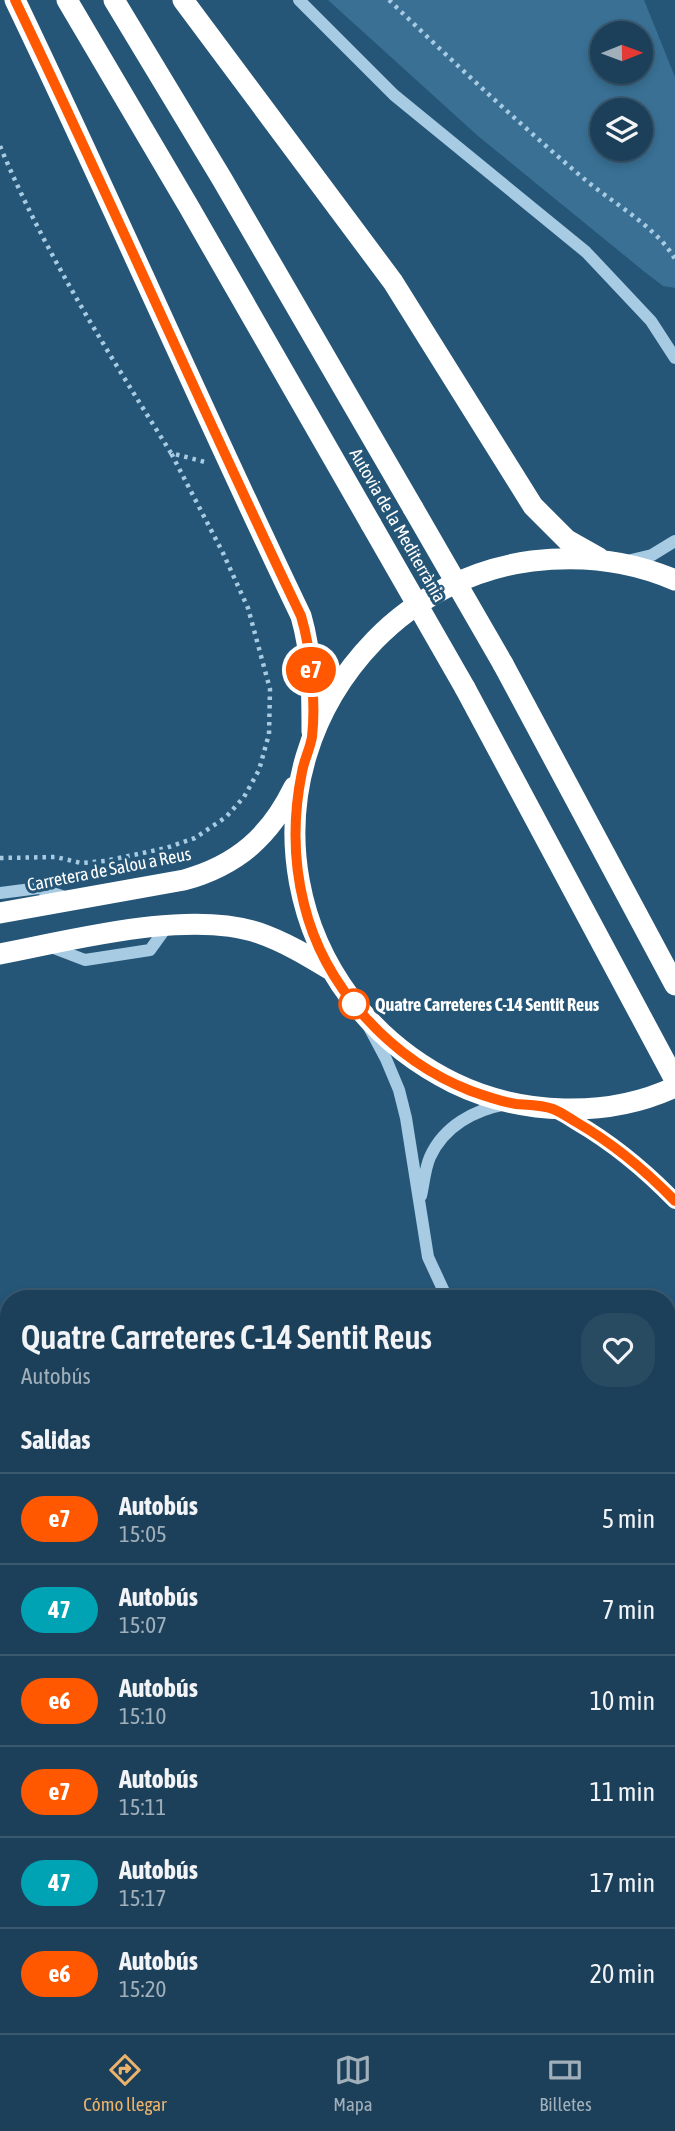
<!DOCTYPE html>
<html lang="es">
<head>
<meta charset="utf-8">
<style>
	body { margin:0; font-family:"Asap Condensed",sans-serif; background:#294b62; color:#f1f3f6; height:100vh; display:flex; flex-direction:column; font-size:26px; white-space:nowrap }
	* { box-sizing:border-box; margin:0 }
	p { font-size:23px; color:#a0afba }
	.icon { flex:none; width:38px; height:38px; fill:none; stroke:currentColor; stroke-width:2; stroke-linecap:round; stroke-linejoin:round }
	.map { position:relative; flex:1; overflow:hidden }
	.panel { position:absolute; left:0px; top:1290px; width:676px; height:744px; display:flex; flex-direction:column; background:#1c4059; border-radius:28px 28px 0 0; box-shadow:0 4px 10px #0003,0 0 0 2px #3a596f }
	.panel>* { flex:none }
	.badge { padding:0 14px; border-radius:23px; font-size:24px; line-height:46px }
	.needle { width:46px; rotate:89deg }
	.tools { position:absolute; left:590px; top:21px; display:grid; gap:14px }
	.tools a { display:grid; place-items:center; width:63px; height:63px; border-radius:50%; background:#1c4059; box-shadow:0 4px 10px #0003,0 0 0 2px #3a596f; font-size:35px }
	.map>.badge { position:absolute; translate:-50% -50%; box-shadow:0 0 0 4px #fff }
	h2 { padding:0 21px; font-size:26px; line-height:63px }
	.round { display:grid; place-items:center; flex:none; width:74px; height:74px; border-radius:28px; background:#294b62 }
	.head { display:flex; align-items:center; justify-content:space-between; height:119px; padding:0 21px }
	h1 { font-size:33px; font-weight:600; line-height:52px }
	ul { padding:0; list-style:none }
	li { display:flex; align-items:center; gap:21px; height:91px; padding:0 21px; border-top:2px solid #3a596f }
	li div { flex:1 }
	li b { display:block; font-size:26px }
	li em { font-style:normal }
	li .badge { min-width:77px; font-weight:700; text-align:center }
	.tabs { display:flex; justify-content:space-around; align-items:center; height:98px; border-top:2px solid #3a596f; background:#1c4059; font-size:19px; color:#a0afba }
	.tabs a { display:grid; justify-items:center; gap:4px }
	.tabs .active { color:#ebb36c }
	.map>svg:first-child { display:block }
</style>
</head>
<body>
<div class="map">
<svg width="675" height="2033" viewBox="0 0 675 2033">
	<rect width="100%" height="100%" fill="#255677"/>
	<path fill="#397094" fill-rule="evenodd" d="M328,0H644L675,77V288L663,286L646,273L478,136ZM602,33H640V72H602ZM602,110H640V149H602Z"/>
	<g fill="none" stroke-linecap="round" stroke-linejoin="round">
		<path stroke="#a7cbe3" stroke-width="4.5" stroke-dasharray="3.5 5" stroke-linecap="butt" d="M389,0C452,61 516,121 583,178C611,202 657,227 675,259
			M0,146C46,256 108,352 171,453L205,462
			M0,858L56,857L81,863L105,861L166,848L195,838L226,817L244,797L259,770L269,734L270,689L248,608L223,553L171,453"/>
		<path stroke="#a7cbe3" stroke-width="12" d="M299,0L394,95L586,252L651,321L675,358
			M627,561L652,555L675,541
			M0,893L39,888L67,898
			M51,947L85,960L150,950L168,925
			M369,1027L386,1059L399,1090L406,1118L428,1257L447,1298
			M559,1112C606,1139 637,1163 675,1201
			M421,1196C424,1183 425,1168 430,1157C444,1126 474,1110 506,1104
			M667,1573L675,1577
			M667,1652L675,1668
			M0,1965L9,1963
			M142,2025L152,2033"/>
		<path stroke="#fff" stroke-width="21" d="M15,0C113,204 203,412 301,616C312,654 312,692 312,732
			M67,0L189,207L371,524
			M114,0L222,179L413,508
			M183,0L393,282L533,506L567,540L599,558
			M675,580C629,560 581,555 532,561C472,569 417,597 375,640C240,779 282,998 454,1083C520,1115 607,1119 675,1087
			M503,664L675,985
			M465,688L675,1080
			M0,913L184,880C238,865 270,836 294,787
			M0,954C73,940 189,909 259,933C285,942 308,956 331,970"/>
		<path stroke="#fff" stroke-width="21" d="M413,508L503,664
			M371,524L465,688"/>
	</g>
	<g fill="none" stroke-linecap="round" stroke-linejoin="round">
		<g stroke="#fff" stroke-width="16">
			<path id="line" d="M15,0C113,204 203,412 301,616C311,649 316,702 312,737C310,749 304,760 302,772C293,816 293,860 304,904C324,987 391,1060 471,1091C485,1096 502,1102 516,1104C528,1105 542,1105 553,1109C561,1112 569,1118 576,1122C614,1144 645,1170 675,1201"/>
		</g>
		<use href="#line" stroke="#ff5800" stroke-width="10"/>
	</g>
	<circle fill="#fff" stroke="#ff5800" stroke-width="3.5" cx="354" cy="1004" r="14"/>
	<g text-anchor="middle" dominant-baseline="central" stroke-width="6" stroke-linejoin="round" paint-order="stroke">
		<g font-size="18" fill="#fff" stroke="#255677">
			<text transform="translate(398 525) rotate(60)">Autovia de la Mediterrània</text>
			<text transform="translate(109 869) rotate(-11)">Carretera de Salou a Reus</text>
		</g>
		<g font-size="18" font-weight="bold" fill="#fff" stroke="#255677" text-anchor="start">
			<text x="375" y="1004">Quatre Carreteres C-14 Sentit Reus</text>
		</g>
	</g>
</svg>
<div class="tools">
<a><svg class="needle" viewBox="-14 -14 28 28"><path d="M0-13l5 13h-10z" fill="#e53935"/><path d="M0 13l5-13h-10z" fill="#a0afba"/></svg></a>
<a><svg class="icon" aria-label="layers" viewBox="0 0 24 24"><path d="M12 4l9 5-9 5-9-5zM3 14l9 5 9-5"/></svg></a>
</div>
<b class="badge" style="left:311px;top:670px;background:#ff5800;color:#fff">e7</b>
<section class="panel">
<div class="head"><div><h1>Quatre Carreteres C-14 Sentit Reus</h1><p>Autobús</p></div><a class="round"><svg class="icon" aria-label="heart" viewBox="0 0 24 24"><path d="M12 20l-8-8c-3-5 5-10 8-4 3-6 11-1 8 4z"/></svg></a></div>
<h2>Salidas</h2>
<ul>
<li><span class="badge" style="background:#ff5800;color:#fff">e7</span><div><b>Autobús</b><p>15:05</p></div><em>5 min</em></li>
<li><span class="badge" style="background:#00a3b4;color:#fff">47</span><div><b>Autobús</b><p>15:07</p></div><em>7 min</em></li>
<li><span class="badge" style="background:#ff5800;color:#fff">e6</span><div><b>Autobús</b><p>15:10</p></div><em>10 min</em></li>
<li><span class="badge" style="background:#ff5800;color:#fff">e7</span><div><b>Autobús</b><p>15:11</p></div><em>11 min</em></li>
<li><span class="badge" style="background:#00a3b4;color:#fff">47</span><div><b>Autobús</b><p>15:17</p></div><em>17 min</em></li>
<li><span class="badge" style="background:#ff5800;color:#fff">e6</span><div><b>Autobús</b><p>15:20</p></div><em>20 min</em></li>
</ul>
</section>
</div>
<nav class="tabs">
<a class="active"><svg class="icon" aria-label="directions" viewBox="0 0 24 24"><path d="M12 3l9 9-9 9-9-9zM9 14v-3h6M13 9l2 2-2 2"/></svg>Cómo llegar</a>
<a><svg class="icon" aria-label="map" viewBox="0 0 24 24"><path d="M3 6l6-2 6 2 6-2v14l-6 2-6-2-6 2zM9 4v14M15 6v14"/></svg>Mapa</a>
<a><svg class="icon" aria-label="tickets" viewBox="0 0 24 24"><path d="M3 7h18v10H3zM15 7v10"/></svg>Billetes</a>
</nav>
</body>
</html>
